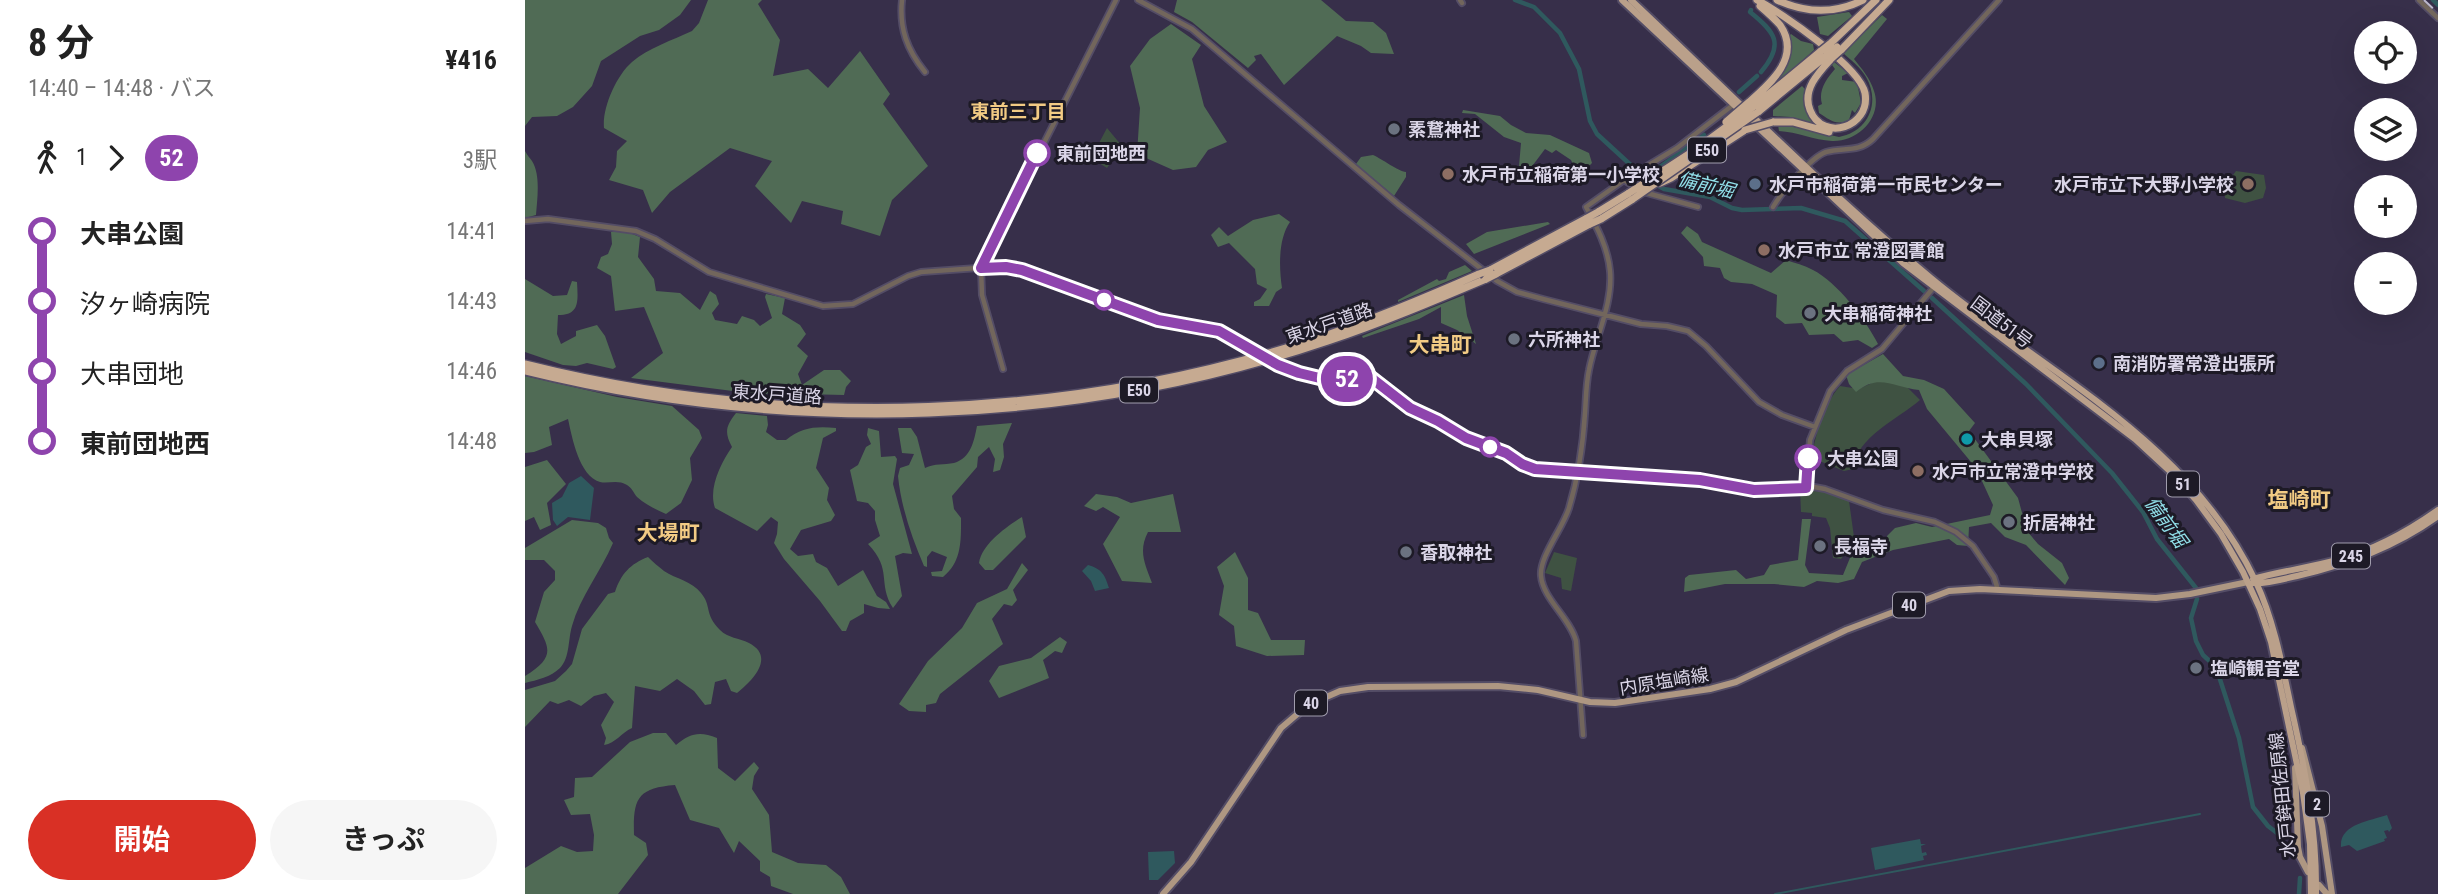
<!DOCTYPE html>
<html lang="ja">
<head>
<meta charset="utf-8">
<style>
	body { margin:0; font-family:"Roboto Condensed","Noto Sans JP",sans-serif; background:#f6f6f6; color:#222; height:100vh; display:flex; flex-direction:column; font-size:26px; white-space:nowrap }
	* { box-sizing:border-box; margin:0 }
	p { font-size:23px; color:#767676 }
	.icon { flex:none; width:38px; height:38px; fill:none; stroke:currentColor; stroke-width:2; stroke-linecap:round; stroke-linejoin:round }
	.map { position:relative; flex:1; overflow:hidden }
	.drawer { display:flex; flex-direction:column; background:#fff; width:525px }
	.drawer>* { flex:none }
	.badge { padding:0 14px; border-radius:23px; font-size:24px; line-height:46px }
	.fabs { position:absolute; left:1829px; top:21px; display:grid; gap:14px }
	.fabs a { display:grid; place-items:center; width:63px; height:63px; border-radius:50%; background:#fff; box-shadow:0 7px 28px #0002; font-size:35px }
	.map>.badge { position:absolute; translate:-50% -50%; box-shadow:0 0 0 4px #fff }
	.legs { display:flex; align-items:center; gap:10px; height:77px; padding:0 28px; font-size:23px }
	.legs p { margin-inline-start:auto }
	.overview { display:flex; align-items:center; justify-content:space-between; height:119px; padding:0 28px }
	h1 { font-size:38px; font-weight:700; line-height:52px }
	.action { display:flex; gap:14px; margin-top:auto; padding:14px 28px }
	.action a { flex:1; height:80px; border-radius:42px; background:#d93025; color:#fff; font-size:28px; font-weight:700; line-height:80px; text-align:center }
	.action a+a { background:#f6f6f6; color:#222 }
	ul { padding:0 28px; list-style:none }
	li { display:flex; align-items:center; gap:24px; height:70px; font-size:26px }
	li i { display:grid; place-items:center; width:10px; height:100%; margin:0 9px; background:currentColor }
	li i::after { content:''; width:18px; height:18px; margin:-9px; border:5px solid; border-radius:50%; background:#fff }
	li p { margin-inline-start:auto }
	li:first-child i { background:linear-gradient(#0000 50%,currentColor 0) }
	li:last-child i { background:linear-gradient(currentColor 50%,#0000 0) }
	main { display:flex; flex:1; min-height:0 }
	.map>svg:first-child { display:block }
</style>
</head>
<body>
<main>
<section class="drawer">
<div class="overview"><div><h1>8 分</h1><p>14:40 – 14:48 · バス</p></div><b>¥416</b></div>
<div class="legs"><svg class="icon" aria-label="walk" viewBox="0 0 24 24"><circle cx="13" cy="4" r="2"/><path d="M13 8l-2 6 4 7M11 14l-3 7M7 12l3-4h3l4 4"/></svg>1<svg class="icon" aria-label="forward" viewBox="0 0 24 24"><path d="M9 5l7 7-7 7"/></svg><b class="badge" style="background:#8e44ad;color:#fff">52</b><p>3駅</p></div>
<ul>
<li><i style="color:#8e44ad"></i><b>大串公園</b><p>14:41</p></li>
<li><i style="color:#8e44ad"></i><span>汐ヶ崎病院</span><p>14:43</p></li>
<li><i style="color:#8e44ad"></i><span>大串団地</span><p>14:46</p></li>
<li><i style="color:#8e44ad"></i><b>東前団地西</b><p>14:48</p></li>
</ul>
<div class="action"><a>開始</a><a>きっぷ</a></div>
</section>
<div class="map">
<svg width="1913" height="894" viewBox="0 0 1913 894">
	<rect width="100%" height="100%" fill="#372f4a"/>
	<path fill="#3f5242" d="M582,128L597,146L582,168L566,158Z
		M1711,171L1739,175L1741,188L1738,198L1720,203L1700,198L1699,187Z
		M1368,373L1395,400C1372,420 1332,436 1328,469L1319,471L1287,458C1290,435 1299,404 1315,386L1334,389Z
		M1275,490L1300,492L1324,501L1329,537H1343L1360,544L1345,550L1322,551L1316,559L1308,558L1305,528L1301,518L1287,516V513L1276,512Z
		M1029,552L1052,558L1046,591L1037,589L1036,578L1020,573Z"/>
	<path fill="#506b55" d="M0,0H166L155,15L134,30L115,36L76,61L67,86L48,107L32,116L7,117L0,126Z
		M183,0H237L233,4L255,40L248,76L283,69L303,88L335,51L365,94L358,104L403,166L367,200L355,236L316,224L318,211L277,201L266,223L230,186L247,161L205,148L145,192L127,213L118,190L84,180L91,167L92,151L102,141L79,128C77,108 91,76 107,62C123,48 148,40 167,31L174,23Z
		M652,0H796L821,21L848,22L861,33L869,54L846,53L836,46L812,36L759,85L736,54L729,56L731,60L723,68L667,22L649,12Z
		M1324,12L1327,16L1303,36L1295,34L1292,17Z
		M1357,15L1362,19L1329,59C1337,69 1345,78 1349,91C1358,117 1333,142 1307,141C1289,140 1272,132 1254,131L1253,125H1260L1314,137C1343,132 1356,103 1341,77C1336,68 1326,60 1318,53Z
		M646,24L676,45L667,59L679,106L702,142L683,150L671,167L648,170L612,154L615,108L605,66L625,39Z
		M1266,34L1276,41L1288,44L1289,50L1251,84L1261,68L1265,56L1264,36Z
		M1309,62L1323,73L1317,76V80L1332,82L1336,103L1330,113L1327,110L1324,120C1311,126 1305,120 1294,113L1293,106L1297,104C1293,91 1301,79 1310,69L1307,65Z
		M1277,86L1280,89L1279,105L1287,121L1285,123L1266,117L1248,116V110Z
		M938,110L975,116L986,125L1001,133L1025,135L1064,153L1067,163L1061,169H1050L1046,160L1031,150L1027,153L1020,149L1005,169L994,166L996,143L979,137L950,114L937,113Z
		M0,151C2,155 5,158 7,161C16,175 12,200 11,215L0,218Z
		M848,155C857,159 873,171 881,172V177L869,196L831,164L836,157Z
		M754,214L765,222C753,239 754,268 757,288L751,292L744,306H729V302L735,299L742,289L732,284L730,269L704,243L693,247L686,235L694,227L703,236L728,220Z
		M1023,222L1025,224L949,254L941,244L962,232Z
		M1162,226L1173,234L1177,242L1246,273L1261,260C1270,263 1279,265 1288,270C1312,282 1341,320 1353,344L1347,348L1333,340L1318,342L1309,334L1284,335L1277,323L1260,324L1251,317L1252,295L1227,284L1206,282L1199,278L1195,268L1179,266L1178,257L1156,233Z
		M86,232H102L115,237L113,257L129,279L131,291L155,293L175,310L185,291L191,295L194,304L187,313L190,320L212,324L217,316L229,320L235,326L247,318L240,297L241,294L260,298L257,314L275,325L281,334L272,346L283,356L273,374L277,385L299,370H315L326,381L321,387L319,395L277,394L253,389L239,395L106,378L138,353L119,307L90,311L86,276L72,268L76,257L83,254L87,244Z
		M940,265L947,271L873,302V300L912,279L914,281L921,279L924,272Z
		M0,279L28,296L42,295L47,281L52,282C53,301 55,315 33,315L32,334L36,344L51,336V331L72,325L80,336L91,367L88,369L62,363L51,366L38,365L0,352Z
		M939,295L942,316L951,344L932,330L916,323V307L894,319L838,338L837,336Z
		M1358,354L1378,376L1399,380L1419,389L1450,423L1444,431L1493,498L1502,531L1513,544L1537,563L1544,578L1540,585L1501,545L1480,537L1466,523L1444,527L1443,546L1432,545L1424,539L1368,550L1337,562L1329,579L1313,583L1292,581L1279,587L1249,584H1200L1159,592L1160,578L1164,575L1211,570L1221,579L1239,575L1245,565L1273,560L1277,519H1286L1280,565L1284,573L1318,575L1327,553L1348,552L1364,545L1362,536L1370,528L1391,523L1407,527L1465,515L1468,505L1451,468L1402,409L1394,390C1368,387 1354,373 1331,392L1324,384L1321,375Z
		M0,376L92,397L147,406L174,430L177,438L165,458L167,480L156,503L141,514C130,509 121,505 112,497C108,492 107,488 102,485C92,479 84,484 75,482C54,476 47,437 43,419L24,427L27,445L9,452L0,453Z
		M211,413L242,416L243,425L241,432L252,440H261C276,427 292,426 311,428V431L298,438L291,468L304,488L302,500L310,515L306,521L276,530L265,549L273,556L288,554L291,562L302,568L313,586L338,570L352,596L361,602L365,609L353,608L339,604V613L325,621L321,631H317L295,601L259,559L249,543L252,534L253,522L246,517L232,531L190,508C183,488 196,463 207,447C199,432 201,426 211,413Z
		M487,423L478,444L479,457L475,470L468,472L470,459L464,447L453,457L452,467L427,496L429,509L436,518C436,540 437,562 418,577L407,576L406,572L417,571L422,557L407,551L402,557V567L399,566C387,538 376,507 373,476L375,468L384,465L389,454L377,453L373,428H386L392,437L400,468C410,463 419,465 429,463C446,458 449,441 452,426Z
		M343,428L354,431L356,457L370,456L372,459L368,484L387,554L378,553L370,556L377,596L368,608C352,583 368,570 343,544L355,536L350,520V511L343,503L332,501L325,470L333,465L341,447L346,444L342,435Z
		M22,460L41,484L22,503L26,525L15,530L9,517L0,521V467Z
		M571,494L592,497L606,503L648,494L656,532H623C613,551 620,564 627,583L597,581L578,544L595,517L578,507L571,511L559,506Z
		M497,517L501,537L468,570H460L454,563C457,544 481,527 497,517Z
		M47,520L73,523L81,528L84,538L88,543C76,571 55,597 47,626C43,639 45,658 35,668C26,677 12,680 0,683V676C30,657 26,649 10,622L19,592L30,580V571L19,560H0V548Z
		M710,552L723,578V610L733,613L746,640H780L779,655L742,656L711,646L709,626L694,615L699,586L692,567Z
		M123,557C128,562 134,567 139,571C151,579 167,581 176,593C187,606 179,614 195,630C203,638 214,638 224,643C251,657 227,681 212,693L206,691L201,679L190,682L186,704L180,705L169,691L152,679L135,691L110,686L107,728C96,733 91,743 79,745L81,738L76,725L89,702L81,693L69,696L56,706L44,700L33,704L25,701L0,727V690L30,681L41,671L47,664L57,629L83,594L90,592C96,574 105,564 123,557Z
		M497,563L503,570L488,590L492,600L487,606L479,604L467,619L478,644L415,694L411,703L401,705V712L384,711L374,704L403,661L437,628L452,603L482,589Z
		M535,637L542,642L537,653L530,651L518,660L524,678L474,698L464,681L474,666L506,658Z
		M128,733H141L151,745C165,733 175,731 192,738L193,768L210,781L229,762L234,768L229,776L227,789L244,815L247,852L273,863L301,865L316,877L325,894H268L246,886L245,877L235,871V861L214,841L209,853L194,828L165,820L150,785C112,788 108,799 109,835L121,843L123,855L93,894H0V868L36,846L52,852L68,851L69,835L65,814L46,815L39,800L49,797L50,778L67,777L105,742Z"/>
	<path fill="#2f595e" d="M56,476L69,488L65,520L43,517L32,526L28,520L27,503L37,497L44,483Z
		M563,565C577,569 580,575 584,588L570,591L566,581L557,571Z
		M1862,815L1867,828L1864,832L1863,830L1859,831L1862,838L1859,839L1860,841L1832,851L1824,845L1816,847C1814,824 1845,821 1862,815Z
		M1395,839L1396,844H1401L1396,846L1397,853L1401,852L1402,855L1398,856L1399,860L1350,870L1346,848Z
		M649,851L650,863L633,880H624L623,852Z"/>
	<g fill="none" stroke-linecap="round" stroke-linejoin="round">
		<path stroke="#2f595e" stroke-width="2" d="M1250,894L1675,814"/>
		<path stroke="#2f595e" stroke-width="4.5" d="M990,0L1009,7L1035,33L1054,69L1065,121L1072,134L1121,179L1139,189L1185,197L1207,208L1217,210L1276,208L1320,221L1399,291
			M1908,0L1913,5
			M1226,10L1225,12C1250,32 1260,44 1236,72
			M1214,92L1232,76
			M1128,172L1179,135
			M1407,298L1501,384L1587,473L1618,512L1632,539L1671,588
			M1672,599L1666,618L1671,641L1678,655L1691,667L1714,738L1728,807L1743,826L1752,833
			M1774,894L1775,878"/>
		<g stroke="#544d66" stroke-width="8">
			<path id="tertiary" d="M377,0C374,28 382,50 400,72
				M613,0L667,29L874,205L972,281L992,292L1018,299L1116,324L1142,326L1163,331L1181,346L1234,402L1257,415L1290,427
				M935,0L937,3
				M1894,0L1913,18
				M1099,180L1118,192L1173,207
				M1248,207C1256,193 1286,157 1301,152C1319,147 1333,153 1348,139L1474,0
				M0,221L23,219L111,231L130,239L184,272L298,306L328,304L383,276L396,272L481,266L491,268L633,320L656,326L690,329L726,350
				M753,364L774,373L807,381L836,376L845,377L885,408L913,421L941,438L981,453L997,464L1010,469L1175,480L1229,490L1289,487L1300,489L1358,510L1410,522L1431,532L1448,546L1469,577L1473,590
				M478,369L457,295L456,268L591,0
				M1281,488L1285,440L1305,391L1322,371L1357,349L1409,287
				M1058,735L1051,641C1045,618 1018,599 1016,576C1014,557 1038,528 1044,508C1053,478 1058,444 1060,413C1061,399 1061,384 1064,370C1070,338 1088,305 1085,271C1083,248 1072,227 1061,207L1099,180L1152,148L1208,105"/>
		</g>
		<g stroke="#544d66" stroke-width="10">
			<path id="primary" d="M1777,748L1797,826L1807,894
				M1770,768L1773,847L1775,857L1783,872
				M1794,885L1802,894
				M638,894L666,862L756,728L783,705L815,691L843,687L973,686L1013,690L1065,702L1090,703L1185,689L1211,682L1321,630L1424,591L1455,589L1631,598L1665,594L1723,582"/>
		</g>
		<g stroke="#544d66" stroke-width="10">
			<path id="trunk" d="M1097,0L1378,263L1610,439L1649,475L1671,500L1696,534L1718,572L1735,609L1746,642L1778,793L1785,844L1786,894
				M1106,0C1205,93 1301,191 1406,278C1520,373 1665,441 1731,582C1749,621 1757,664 1766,707C1780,768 1792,831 1791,894
				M1728,579C1755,571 1784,568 1812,560C1849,550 1882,532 1913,510
				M1728,583C1742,584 1758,579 1772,576C1823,564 1870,547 1913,516"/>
		</g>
		<g stroke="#544d66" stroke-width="10">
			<path id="motorway" d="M1232,0C1257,13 1335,67 1340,93C1346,127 1298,143 1285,110C1277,90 1293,73 1306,59
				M1252,0C1280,13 1310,14 1338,0
				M1306,43L1351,0
				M1316,50L1364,0
				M1223,103C1245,84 1277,57 1255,25C1249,18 1242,12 1235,6
				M1228,107L1296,51
				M1233,112L1301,56
				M1248,122H1268L1304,132
				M1135,183L1146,178L1220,130
				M1073,212L1104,193
				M1076,219L1108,199
				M965,270L1062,218
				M971,274L1065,224
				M0,364C263,430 545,421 802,335C854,317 904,296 954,274
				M0,371C263,436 546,428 803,341C857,323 909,301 961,279"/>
		</g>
		<use href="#tertiary" stroke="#72665c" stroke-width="4.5"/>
		<use href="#primary" stroke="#ae9782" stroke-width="6"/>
		<use href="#trunk" stroke="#baa08a" stroke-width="6"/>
		<use href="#motorway" stroke="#c6aa91" stroke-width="7"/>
		<path stroke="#bcb7cb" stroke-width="2" stroke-dasharray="12 12" stroke-linecap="butt" d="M1899,0L1913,13"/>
		<g stroke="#544d66" stroke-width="10" stroke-linecap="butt">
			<path id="motorway-bridge" d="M1296,51L1306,43
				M1301,56L1312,47
				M1306,59L1316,50
				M1201,122L1223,103
				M1220,130L1248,122
				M1104,193L1167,152L1228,107
				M1108,199L1233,112
				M1062,218L1073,212
				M1065,224L1076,219
				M954,274L965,270
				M961,279L971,274"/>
		</g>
		<use href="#motorway-bridge" stroke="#c6aa91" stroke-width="7"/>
	</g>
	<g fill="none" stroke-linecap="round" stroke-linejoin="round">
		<g stroke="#fff" stroke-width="16">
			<path id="line-1" d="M512,153L456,268L481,267L497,270L633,320L694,331L753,365L774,373L807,381L836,376L845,377L885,408L913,421L941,438L981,453L997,464L1010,469L1175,480L1229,490L1281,488L1283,458"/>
		</g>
		<use href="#line-1" stroke="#8e44ad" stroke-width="10"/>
	</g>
	<g fill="#6b7280" stroke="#1d1a26" stroke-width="2.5">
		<circle cx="869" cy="129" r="7"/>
		<circle cx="1285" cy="313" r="7"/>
		<circle cx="989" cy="339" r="7"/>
		<circle cx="1484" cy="522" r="7"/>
		<circle cx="1295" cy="546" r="7"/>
		<circle cx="881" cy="552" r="7"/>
		<circle cx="1671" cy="668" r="7"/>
	</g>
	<g fill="#fff" stroke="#8e44ad" stroke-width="3.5">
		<circle cx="512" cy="153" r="12"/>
		<circle cx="579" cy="300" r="9"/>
		<circle cx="965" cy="447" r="9"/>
		<circle cx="1283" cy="458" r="12"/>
	</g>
	<g fill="#8d6e63" stroke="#1d1a26" stroke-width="2.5">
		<circle cx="923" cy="174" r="7"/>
		<circle cx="1723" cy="184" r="7"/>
		<circle cx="1239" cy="250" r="7"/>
		<circle cx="1393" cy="471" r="7"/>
	</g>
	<g fill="#5c6f8a" stroke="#1d1a26" stroke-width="2.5">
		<circle cx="1230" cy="184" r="7"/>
		<circle cx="1574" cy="363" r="7"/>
	</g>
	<circle fill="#0f9aa8" stroke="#1d1a26" stroke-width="2.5" cx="1442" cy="439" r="7"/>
	<g text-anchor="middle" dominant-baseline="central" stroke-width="6" stroke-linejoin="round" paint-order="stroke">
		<g fill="#1d1a26" stroke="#a19dad" stroke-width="2">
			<rect x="1163" y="137.5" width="38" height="25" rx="5"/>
			<rect x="595" y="377.5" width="38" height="25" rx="5"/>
			<rect x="1642" y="471.5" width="32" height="25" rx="5"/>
			<rect x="1807" y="543.5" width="38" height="25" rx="5"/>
			<rect x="1368" y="592.5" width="32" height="25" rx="5"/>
			<rect x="770" y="690.5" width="32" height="25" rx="5"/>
			<rect x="1780" y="791.5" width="24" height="25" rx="5"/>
		</g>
		<g font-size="16" font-weight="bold" fill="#dad5e7">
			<text x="1182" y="150">E50</text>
			<text x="614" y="390">E50</text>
			<text x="1658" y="484">51</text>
			<text x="1826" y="556">245</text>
			<text x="1384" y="605">40</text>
			<text x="786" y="703">40</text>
			<text x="1792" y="804">2</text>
		</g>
		<g font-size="18" font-weight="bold" fill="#dad5e7" stroke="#1d1a26" text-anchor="start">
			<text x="883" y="129">素鵞神社</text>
			<text x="937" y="174">水戸市立稲荷第一小学校</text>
			<text x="1244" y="184">水戸市稲荷第一市民センター</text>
			<text x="1709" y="184" text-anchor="end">水戸市立下大野小学校</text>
			<text x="1253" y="250">水戸市立 常澄図書館</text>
			<text x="1299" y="313">大串稲荷神社</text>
			<text x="1003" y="339">六所神社</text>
			<text x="1588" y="363">南消防署常澄出張所</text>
			<text x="1456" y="439">大串貝塚</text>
			<text x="1407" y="471">水戸市立常澄中学校</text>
			<text x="1498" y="522">折居神社</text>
			<text x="1309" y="546">長福寺</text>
			<text x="895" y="552">香取神社</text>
			<text x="1685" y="668">塩崎観音堂</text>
		</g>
		<g font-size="18" font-weight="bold" fill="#dad5e7" stroke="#1d1a26" text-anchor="start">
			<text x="531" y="153">東前団地西</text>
			<text x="1302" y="458">大串公園</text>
		</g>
		<g font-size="18" fill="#dad5e7" stroke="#1d1a26">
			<text transform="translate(1477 322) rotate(37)">国道51号</text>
			<text transform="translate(804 323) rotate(-19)">東水戸道路</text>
			<text transform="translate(252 394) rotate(4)">東水戸道路</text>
			<text transform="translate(1139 681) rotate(-9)">内原塩崎線</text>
			<text transform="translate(1757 795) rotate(-96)">水戸鉾田佐原線</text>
		</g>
		<g font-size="19" font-weight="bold" fill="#f2cb84" stroke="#1d1a26">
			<text x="493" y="111">東前三丁目</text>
		</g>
		<g font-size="19" font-style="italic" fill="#91dfe9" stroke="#1d1a26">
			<text transform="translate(1181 185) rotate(14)">備前堀</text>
			<text transform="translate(1641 522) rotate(54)">備前堀</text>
		</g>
		<g font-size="21" font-weight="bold" fill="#f2cb84" stroke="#1d1a26">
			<text x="915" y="345">大串町</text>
			<text x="1774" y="500">塩崎町</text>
			<text x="143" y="533">大場町</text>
		</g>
	</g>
</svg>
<div class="fabs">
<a><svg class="icon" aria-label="locate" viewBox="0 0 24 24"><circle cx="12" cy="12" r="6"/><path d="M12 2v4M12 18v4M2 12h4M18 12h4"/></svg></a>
<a><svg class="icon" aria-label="layers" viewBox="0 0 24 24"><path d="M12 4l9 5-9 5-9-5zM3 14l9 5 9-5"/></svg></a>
<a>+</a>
<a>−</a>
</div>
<b class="badge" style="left:822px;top:379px;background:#8e44ad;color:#fff">52</b>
</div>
</main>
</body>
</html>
